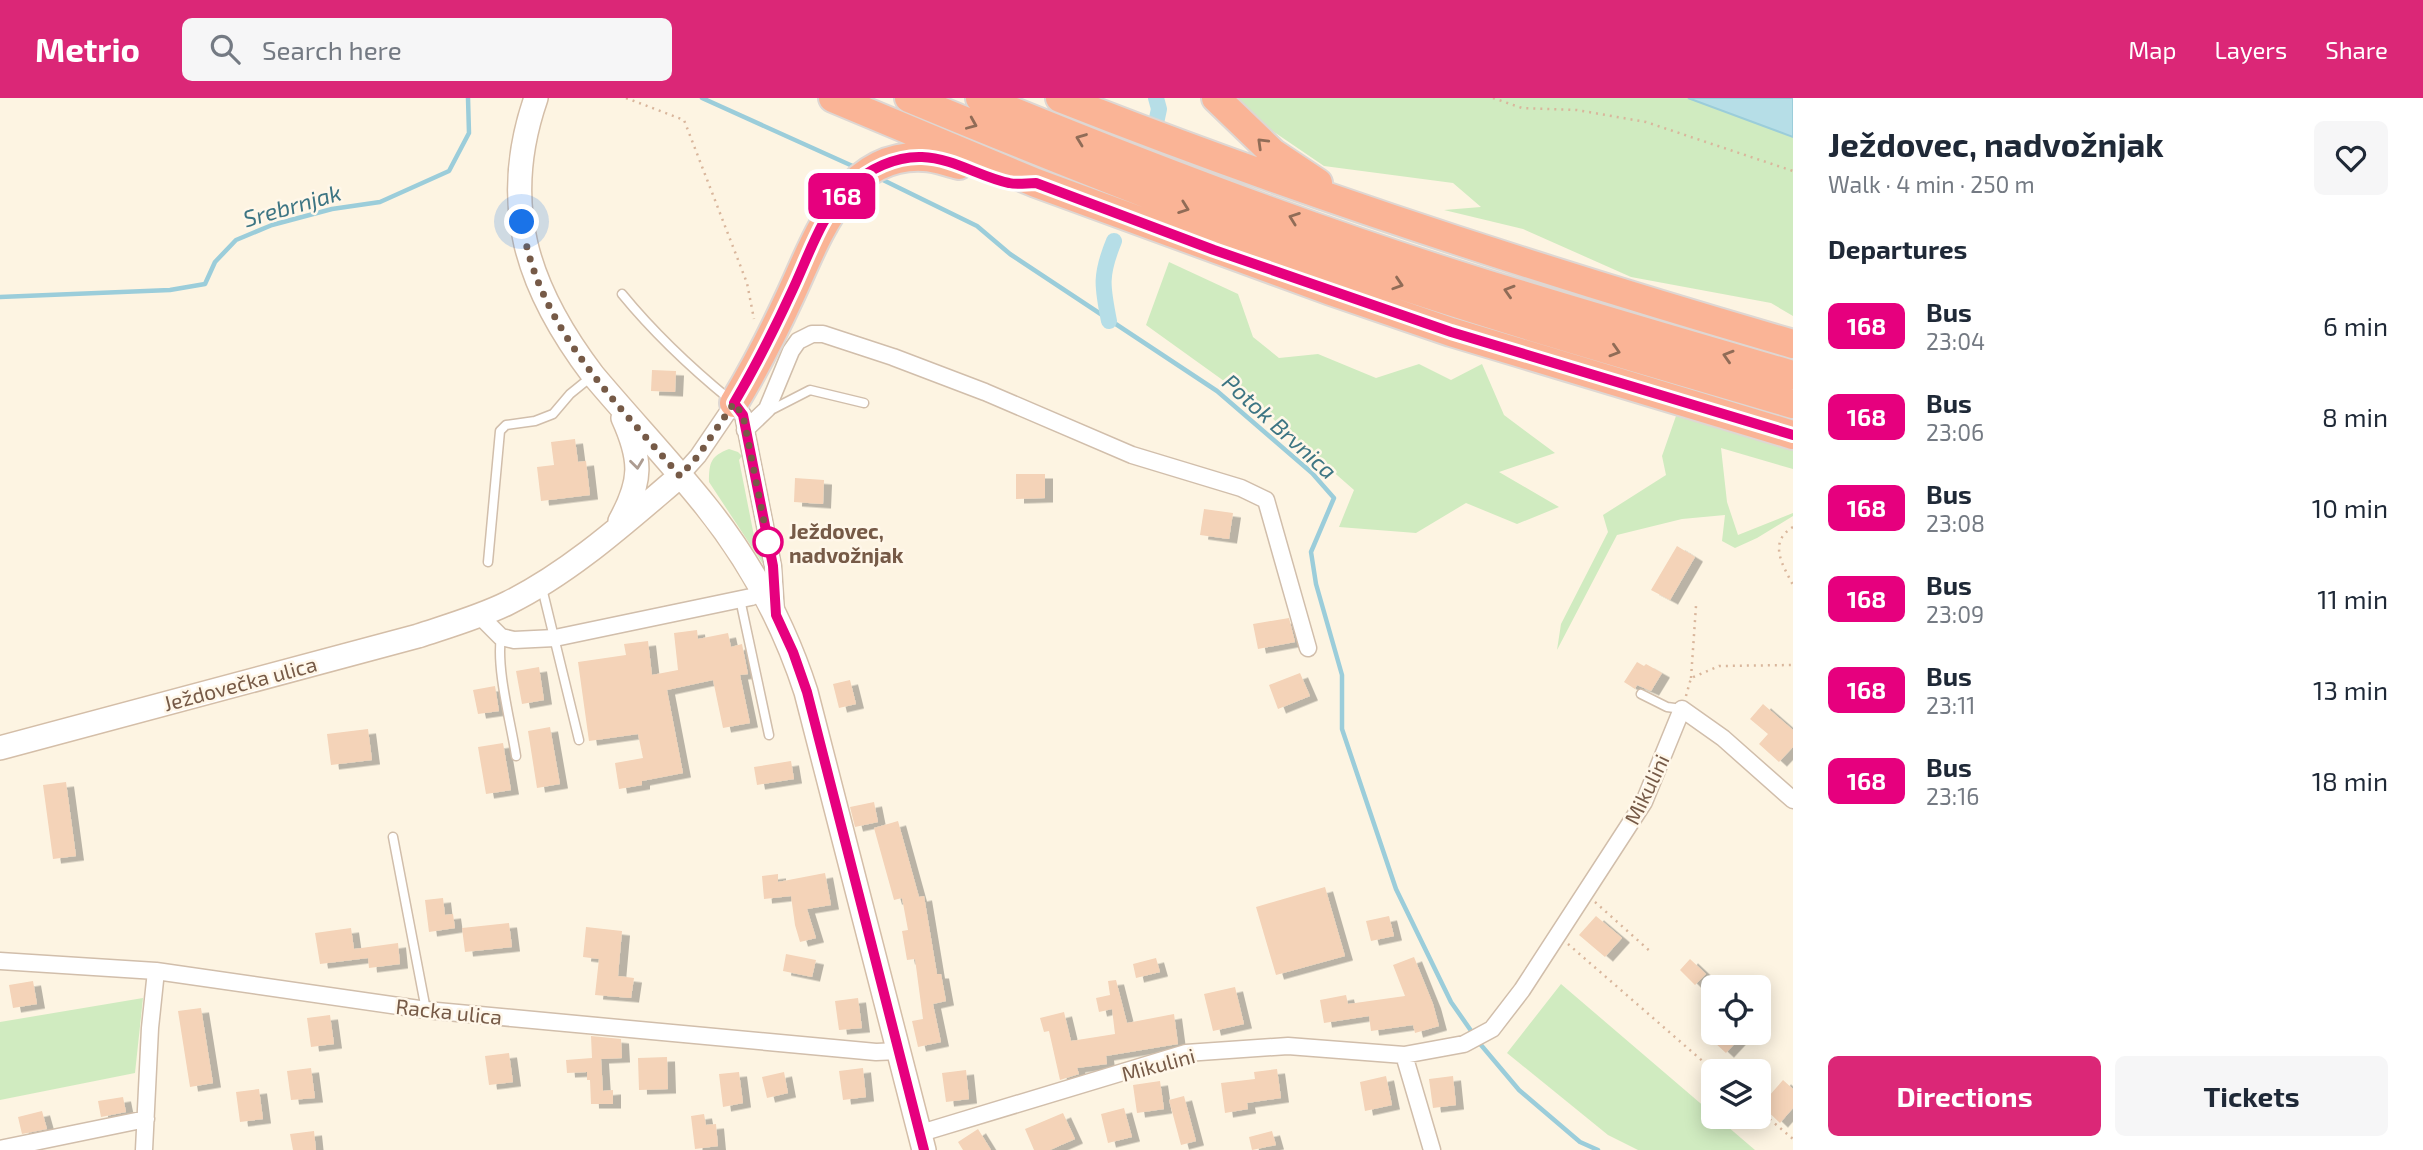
<!DOCTYPE html>
<html lang="en">
<head>
<meta charset="utf-8">
<style>
	body { margin:0; font-family:"Exo 2",sans-serif; background:#f6f6f7; color:#1f2937; height:100vh; display:flex; flex-direction:column; font-size:26px; white-space:nowrap }
	* { box-sizing:border-box; margin:0 }
	p { font-size:23px; color:#747a83 }
	.icon { flex:none; width:38px; height:38px; fill:none; stroke:currentColor; stroke-width:2; stroke-linecap:round; stroke-linejoin:round }
	.map { position:relative; flex:1; overflow:hidden }
	.drawer { display:flex; flex-direction:column; background:#fff; width:630px }
	.drawer>* { flex:none }
	.badge { padding:0 14px; border-radius:10px; font-size:24px; line-height:46px }
	.controls { position:absolute; left:1701px; top:877px; display:grid; gap:14px }
	.controls a { display:grid; place-items:center; width:70px; height:70px; border-radius:10px; background:#fff; box-shadow:0 4px 18px #0003; font-size:35px }
	.you { position:absolute; width:35px; height:35px; margin:-18px; border:5px solid #fff; border-radius:50%; background:#1a73e8; box-shadow:0 0 0 10px #1a73e833 }
	.map>.badge { position:absolute; translate:-50% -50%; box-shadow:0 0 0 4px #fff }
	h2 { padding:0 35px; font-size:26px; line-height:63px }
	.round { display:grid; place-items:center; flex:none; width:74px; height:74px; border-radius:10px; background:#f6f6f7 }
	.head { display:flex; align-items:center; justify-content:space-between; height:119px; padding:0 35px }
	h1 { font-size:33px; font-weight:700; line-height:52px }
	.action { display:flex; gap:14px; margin-top:auto; padding:14px 35px }
	.action a { flex:1; height:80px; border-radius:10px; background:#db2777; color:#fff; font-size:28px; font-weight:700; line-height:80px; text-align:center }
	.action a+a { background:#f6f6f7; color:#1f2937 }
	ul { padding:0; list-style:none }
	li { display:flex; align-items:center; gap:21px; height:91px; padding:0 35px }
	li div { flex:1 }
	li b { display:block; font-size:26px }
	li em { font-style:normal }
	li .badge { min-width:77px; font-weight:700; text-align:center }
	header { display:flex; align-items:center; gap:42px; box-sizing:border-box; height:98px; padding:0 35px; background:#db2777; color:#fff }
	header strong { font-size:33px }
	nav { display:flex; gap:38px; margin-inline-start:auto; font-size:24px }
	.search { width:490px; height:63px; background:#f6f6f7; display:flex; align-items:center; gap:18px; box-sizing:border-box; padding:0 24px; border-radius:10px; color:#747a83; font-size:26px }
	main { display:flex; flex:1; min-height:0 }
	.map>svg:first-child { display:block }
</style>
</head>
<body>
<header>
<strong>Metrio</strong>
<div class="search"><svg class="icon" aria-label="search" viewBox="0 0 24 24"><circle cx="10" cy="10" r="6"/><path d="M15 15l6 6"/></svg>Search here</div>
<nav><a>Map</a><a>Layers</a><a>Share</a></nav>
</header>
<main>
<div class="map">
<svg width="1793" height="1052" viewBox="0 0 1793 1052">
	<defs>
		<filter id="shadow"><feDropShadow dx="8" dy="4.5" stdDeviation="0" flood-color="#0004"/></filter>
	</defs>
	<rect width="100%" height="100%" fill="#fdf4e2"/>
	<path fill="#d0ebc0" d="M1237,0H1688L1793,39V218L1771,205L1631,179L1523,131L1444,112L1481,109L1453,85L1324,68L1258,23Z
		M1169,164L1238,196L1253,239L1279,260L1318,256L1376,280L1419,266L1451,282L1482,266L1504,317L1555,355L1499,374L1559,409L1517,426L1466,405L1416,435L1339,429L1354,392L1256,306L1146,227Z
		M1676,318L1793,351V371L1721,350L1727,404L1738,437L1793,415V418L1757,440L1735,450L1722,443L1725,417L1682,421L1617,437L1557,552L1561,526L1608,434L1603,417L1666,377L1662,358Z
		M729,351L738,354L742,358L739,362L756,448H760L763,466L709,384C709,364 711,358 729,351Z
		M1561,886L1755,1052H1638L1608,1037L1507,955Z
		M143,900L135,975L0,1002V924Z"/>
	<path fill="#b6dee7" stroke="#9bcdda" stroke-width="2" d="M1688,0H1793V39Z"/>
	<g fill="none" stroke-linecap="round" stroke-linejoin="round">
		<path stroke="#9bcdda" stroke-width="4.5" d="M702,0L857,70
			M881,81L977,128L1010,156L1217,293L1312,375L1334,400L1311,454L1316,486L1342,577V631L1396,791L1451,904L1481,947L1519,992L1580,1044L1598,1052
			M0,199L170,192L205,186L215,164L236,142L272,127L332,111L380,104L449,73L469,35L468,0"/>
		<path stroke="#b6dee7" stroke-width="16" d="M1156,0L1159,11L1156,25
			M1109,223C1102,188 1100,177 1114,143"/>
	</g>
	<path fill="#f4d3b8" filter="url(#shadow)" d="M652,272L676,273L675,294L651,293Z
		M575,341L578,364L586,363L590,397L541,403L537,369L554,367L551,344Z
		M1016,376H1045V400L1016,401Z
		M795,380L824,382L823,406L794,404Z
		M1204,411L1233,415L1229,441L1200,437Z
		M1677,448L1695,459L1670,502L1651,492Z
		M1289,520L1295,544L1258,551L1253,526Z
		M697,532L698,541L728,535L731,549L742,546L748,576L740,577L750,625L723,630L713,582L667,592L683,675L642,683V687L619,691L615,665L643,660L638,636L589,643L578,564L626,557L624,546L648,543L652,577L678,572L674,535Z
		M1637,564L1644,568L1646,566L1662,575L1651,593L1637,587L1635,591L1624,584Z
		M539,569L544,602L522,606L516,573Z
		M1300,575L1310,598L1278,611L1269,587Z
		M850,582L856,606L839,610L833,586Z
		M495,588L499,613L478,616L473,592Z
		M1763,606L1793,632V649L1779,664L1759,646L1768,636L1750,621Z
		M550,629L560,686L537,690L528,633Z
		M368,631L372,662L331,667L327,636Z
		M503,645L511,692L486,696L478,649Z
		M791,663L794,681L757,687L754,669Z
		M66,684L76,758L53,761L43,687Z
		M874,704L878,724L855,729L850,709Z
		M898,723L919,799L924,798L937,876H941L946,903L933,906L941,944L918,949L912,923L923,921L915,861L907,862L902,833L908,832L902,800L894,802L874,730Z
		M825,775L831,807L807,811L816,840L800,844L795,827L791,798L764,801L762,778L778,776V784Z
		M1325,789L1345,858L1276,877L1256,809Z
		M443,800L445,817L453,816L455,830L429,834L425,802Z
		M1389,818L1394,838L1371,843L1366,823Z
		M1596,818L1622,840L1605,859L1579,837Z
		M509,825L512,849L465,854L462,830Z
		M586,829L622,833L618,878L634,880L631,900L595,897L599,861L583,859Z
		M351,830L354,851L398,845L400,866L369,870L368,860L320,866L315,835Z
		M786,856L816,862L812,879L783,873Z
		M1414,859L1433,906L1439,928L1415,935L1413,927L1371,933L1369,918L1324,925L1320,902L1346,897L1348,906L1405,898L1393,867Z
		M1156,860L1160,874L1136,880L1133,866Z
		M1690,861L1706,876L1695,887L1680,872Z
		M1116,882L1127,925L1174,916L1178,946L1106,958L1107,966L1077,970L1079,976L1060,982L1049,933L1044,934L1040,920L1064,914L1071,943L1115,936L1112,911L1099,914L1096,900L1110,897L1108,883Z
		M33,883L37,906L13,910L9,887Z
		M1235,889L1244,926L1213,933L1204,896Z
		M858,900L862,930L839,932L835,903Z
		M201,910L213,985L190,989L178,913Z
		M330,917L334,946L311,949L307,920Z
		M1703,934H1732L1739,941L1726,955Z
		M591,938L621,941L622,960L601,961L603,993L613,992V1006H591L590,982H587V974L567,975L566,962L592,960Z
		M509,955L513,984L489,987L485,958Z
		M667,959L668,991L639,992L638,960Z
		M311,970L315,1000L291,1002L287,973Z
		M863,970L866,999L843,1002L839,973Z
		M1277,971L1281,1000L1247,1005L1248,1011L1225,1015L1221,985L1255,981L1254,974Z
		M966,972L969,1001L946,1004L942,975Z
		M739,974L743,1005L723,1009L719,976Z
		M784,974L788,995L767,1000L762,979Z
		M1386,978L1392,1007L1365,1013L1360,984Z
		M1453,978L1456,1007L1433,1010L1429,981Z
		M1783,982L1793,991V1010L1780,1025L1761,1007Z
		M1160,983L1164,1011L1137,1015L1133,987Z
		M259,991L263,1021L240,1024L236,994Z
		M1184,998L1196,1043L1181,1047L1169,1002Z
		M123,999L126,1014L101,1019L98,1003Z
		M1124,1010L1132,1039L1108,1045L1101,1016Z
		M42,1013L47,1031L22,1036L18,1019Z
		M1063,1015L1075,1041L1050,1052H1034L1025,1031Z
		M704,1016L706,1027L716,1026L718,1048L695,1051L691,1018Z
		M978,1031L991,1052H963L958,1044Z
		M314,1033L316,1052H293L290,1036Z
		M1272,1033L1276,1047L1252,1052L1249,1039Z"/>
	<g fill="none" stroke-linecap="round" stroke-linejoin="round">
		<g stroke="#d1beab" stroke-width="11">
			<path id="lane" d="M622,196C654,235 690,269 729,301
				M767,311H773L810,292L864,305
				M488,464L500,333L506,327L535,323L553,316L570,296L591,279
				M542,490L579,642
				M740,501L769,637
				M501,539C496,571 511,625 516,658
				M1641,596L1667,609L1682,611
				M393,739L426,912"/>
		</g>
		<g stroke="#d1beab" stroke-width="19">
			<path id="street" d="M745,332L767,311L791,253L798,243L812,236H823L893,259L985,294L1132,357L1241,390L1266,402L1308,550
				M680,378L698,358L734,305L743,317L773,468L776,514
				M479,517L501,539L514,542L555,540L751,499L763,494
				M0,863L156,873L426,912L876,954L899,953
				M1404,957L1432,1052
				M921,1035L1186,955L1288,948L1404,957L1464,946L1492,931L1522,892L1644,704L1682,611L1723,640L1793,702
				M0,1051L146,1021
				M144,1052L150,930L156,873"/>
		</g>
		<g stroke="#d4bea8" stroke-width="26">
			<path id="secondary" d="M536,0C499,107 527,190 593,277C630,321 669,362 705,407C750,463 784,526 806,594L924,1052
				M620,423C642,383 642,362 623,320
				M0,650L418,538C448,528 480,519 508,505C571,474 627,423 680,378"/>
		</g>
		<g stroke="#ded7d3" stroke-width="32">
			<path id="highway" d="M833,0L1036,85L1331,193L1451,234L1793,337
				M909,0C1051,59 1193,116 1338,166C1488,218 1641,261 1793,306
				M980,0C1145,68 1312,132 1483,185C1586,217 1690,247 1793,277
				M1060,0C1300,95 1545,174 1793,246
				M1216,0L1273,55L1318,85
				M734,305C755,270 774,233 791,196C817,140 845,55 923,59C935,59 947,64 959,67"/>
		</g>
		<path stroke="#d9b69c" stroke-width="2.5" stroke-dasharray="2 5" stroke-linecap="butt" d="M626,0L684,22L747,185L754,221
			M1493,0L1522,10L1577,12L1646,24L1793,73
			M1793,429C1768,444 1782,466 1793,487
			M1691,580L1696,508
			M1686,598L1691,580L1719,568L1793,567
			M1595,804L1652,855
			M1568,846L1714,973
			M1759,1012L1793,1041"/>
		<use href="#lane" stroke="#fff" stroke-width="8"/>
		<use href="#street" stroke="#fff" stroke-width="16"/>
		<use href="#secondary" stroke="#fff" stroke-width="23"/>
		<use href="#highway" stroke="#fab496" stroke-width="28"/>
	</g>
	<defs><path id="oneway-chevron" d="M-2-3.5L2.5 0L-2 3.5" fill="none" stroke-width="1.6" stroke-linecap="round" stroke-linejoin="round" transform="scale(1.75)"/></defs>
	<g stroke="#906c57">
		<use href="#oneway-chevron" transform="translate(972 26) rotate(23)"/>
		<use href="#oneway-chevron" transform="translate(1081 41) rotate(-159)"/>
		<use href="#oneway-chevron" transform="translate(1262 45) rotate(-136)"/>
		<use href="#oneway-chevron" transform="translate(1184 110) rotate(20)"/>
		<use href="#oneway-chevron" transform="translate(1294 120) rotate(-160)"/>
		<use href="#oneway-chevron" transform="translate(1398 186) rotate(18)"/>
		<use href="#oneway-chevron" transform="translate(1509 193) rotate(-163)"/>
		<use href="#oneway-chevron" transform="translate(1615 253) rotate(17)"/>
		<use href="#oneway-chevron" transform="translate(1728 258) rotate(-163)"/>
	</g>
	<use stroke="#ad9c91" href="#oneway-chevron" transform="translate(637 366) rotate(83)"/>
	<g fill="none" stroke-linecap="round" stroke-linejoin="round">
		<g stroke="#fff" stroke-width="16">
			<path id="line" d="M924,1052L807,594L793,554L776,517L773,468L743,317L734,305C756,268 775,230 793,191C809,157 822,115 850,89C868,71 896,58 922,59C953,60 980,79 1009,85C1017,87 1027,85 1036,85L1214,152L1451,234L1793,337"/>
		</g>
		<use href="#line" stroke="#e6007e" stroke-width="10"/>
		<path stroke="#765a47" stroke-width="7" stroke-dasharray="0 12.6" d="M522,124C537,228 614,302 680,378L698,358L734,305L743,317L768,444"/>
	</g>
	<circle fill="#fff" stroke="#e6007e" stroke-width="3.5" cx="768" cy="444" r="14"/>
	<g text-anchor="middle" dominant-baseline="central" stroke-width="5" stroke-linejoin="round" paint-order="stroke">
		<g font-size="21" font-weight="bold" fill="#765a47" stroke="#fff7e9" text-anchor="start">
			<text x="789" y="432">Ježdovec,<tspan x="789" dy="24">nadvožnjak</tspan></text>
		</g>
		<g font-size="21" fill="#765a47" stroke="#fff7e9">
			<text transform="translate(240 585) rotate(-15)">Ježdovečka ulica</text>
			<text transform="translate(1646 691) rotate(-64)">Mikulini</text>
			<text transform="translate(449 913) rotate(6)">Racka ulica</text>
			<text transform="translate(1158 966) rotate(-15)">Mikulini</text>
		</g>
		<g font-size="23" font-style="italic" fill="#3d7583" stroke="#fff7e9">
			<text transform="translate(292 107) rotate(-16)">Srebrnjak</text>
			<text transform="translate(1280 328) rotate(42)">Potok Brvnica</text>
		</g>
	</g>
</svg>
<div class="controls">
<a><svg class="icon" aria-label="locate" viewBox="0 0 24 24"><circle cx="12" cy="12" r="6"/><path d="M12 2v4M12 18v4M2 12h4M18 12h4"/></svg></a>
<a><svg class="icon" aria-label="layers" viewBox="0 0 24 24"><path d="M12 4l9 5-9 5-9-5zM3 14l9 5 9-5"/></svg></a>
</div>
<div class="you" style="left:522px;top:124px"></div>
<b class="badge" style="left:842px;top:98px;background:#e6007e;color:#fff">168</b>
</div>
<section class="drawer">
<div class="head"><div><h1>Ježdovec, nadvožnjak</h1><p>Walk · 4 min · 250 m</p></div><a class="round"><svg class="icon" aria-label="heart" viewBox="0 0 24 24"><path d="M12 20l-8-8c-3-5 5-10 8-4 3-6 11-1 8 4z"/></svg></a></div>
<h2>Departures</h2>
<ul>
<li><span class="badge" style="background:#e6007e;color:#fff">168</span><div><b>Bus</b><p>23:04</p></div><em>6 min</em></li>
<li><span class="badge" style="background:#e6007e;color:#fff">168</span><div><b>Bus</b><p>23:06</p></div><em>8 min</em></li>
<li><span class="badge" style="background:#e6007e;color:#fff">168</span><div><b>Bus</b><p>23:08</p></div><em>10 min</em></li>
<li><span class="badge" style="background:#e6007e;color:#fff">168</span><div><b>Bus</b><p>23:09</p></div><em>11 min</em></li>
<li><span class="badge" style="background:#e6007e;color:#fff">168</span><div><b>Bus</b><p>23:11</p></div><em>13 min</em></li>
<li><span class="badge" style="background:#e6007e;color:#fff">168</span><div><b>Bus</b><p>23:16</p></div><em>18 min</em></li>
</ul>
<div class="action"><a>Directions</a><a>Tickets</a></div>
</section>
</main>
</body>
</html>
